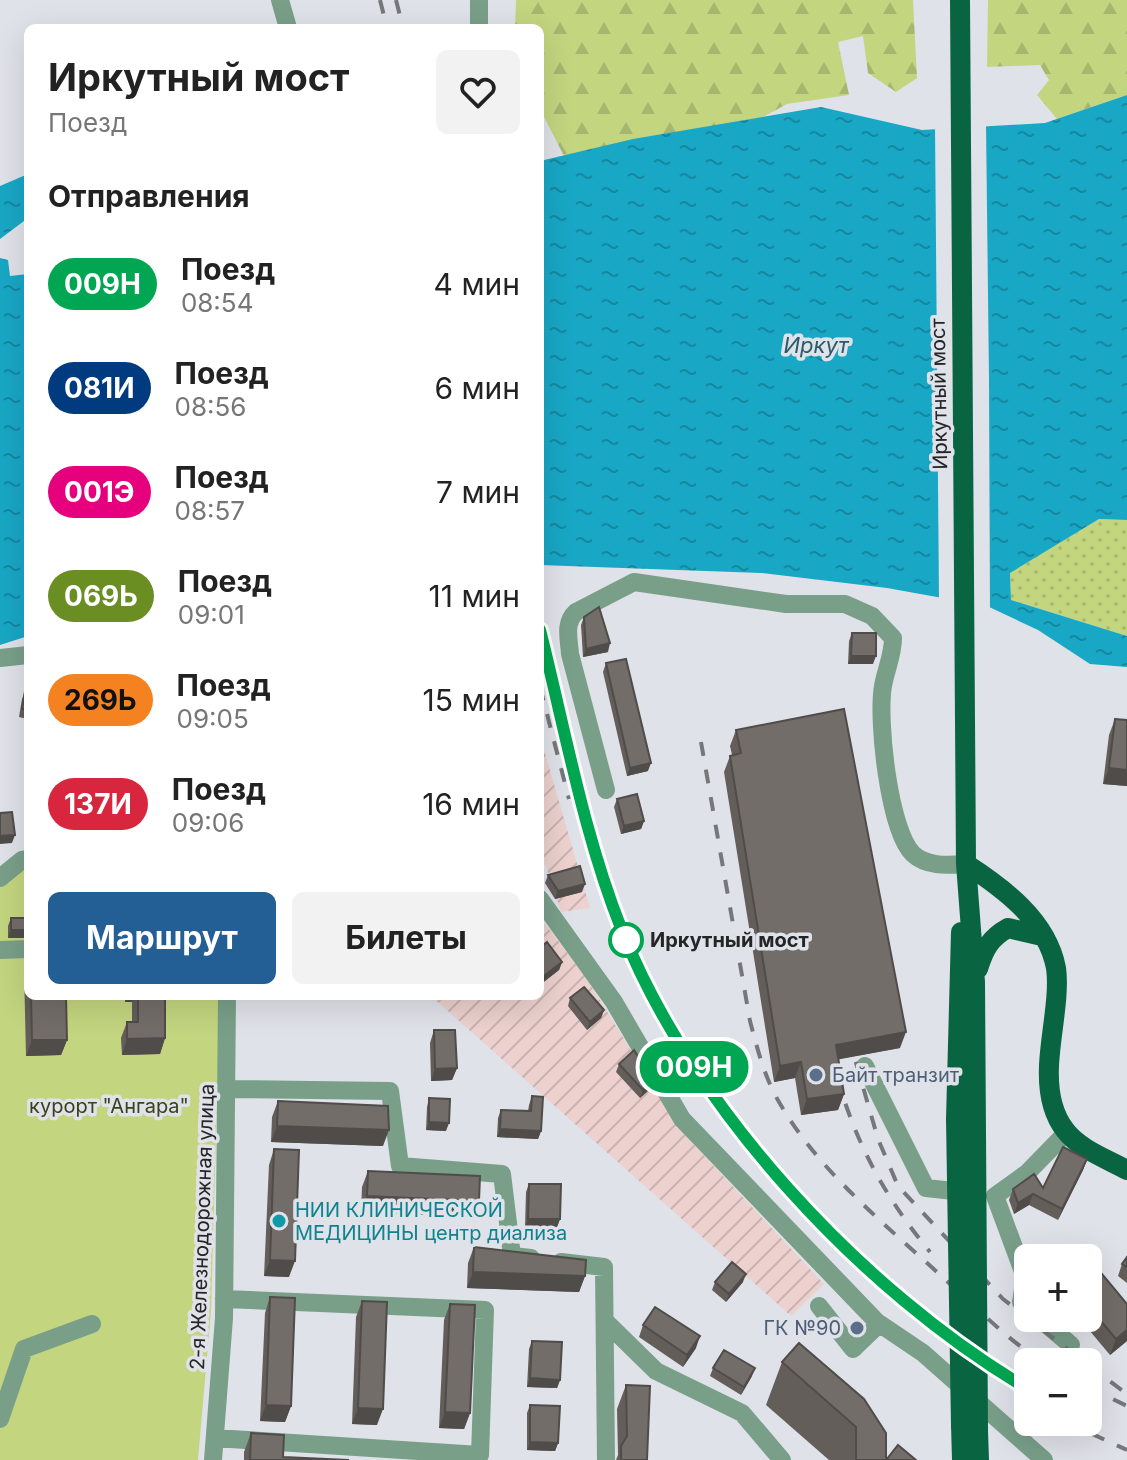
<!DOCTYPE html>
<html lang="ru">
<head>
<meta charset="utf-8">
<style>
	body { margin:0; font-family:Inter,sans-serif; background:#f2f2f2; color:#222; height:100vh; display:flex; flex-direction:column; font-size:30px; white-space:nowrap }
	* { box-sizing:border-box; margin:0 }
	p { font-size:26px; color:#767676 }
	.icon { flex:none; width:44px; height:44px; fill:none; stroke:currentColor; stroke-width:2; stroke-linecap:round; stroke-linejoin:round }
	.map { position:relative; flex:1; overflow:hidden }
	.panel { position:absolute; left:24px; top:24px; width:520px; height:976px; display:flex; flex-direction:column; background:#fff; border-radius:12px; box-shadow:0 8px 32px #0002 }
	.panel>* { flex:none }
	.badge { padding:0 16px; border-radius:26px; font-size:28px; line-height:52px }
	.controls { position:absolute; left:1014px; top:1244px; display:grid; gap:16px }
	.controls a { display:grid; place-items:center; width:88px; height:88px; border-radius:12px; background:#fff; box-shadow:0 8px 32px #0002; font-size:40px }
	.map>.badge { position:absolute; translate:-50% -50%; box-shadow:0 0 0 4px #fff }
	h2 { padding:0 24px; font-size:30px; line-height:72px }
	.round { display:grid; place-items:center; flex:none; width:84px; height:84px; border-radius:12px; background:#f2f2f2 }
	.headline { display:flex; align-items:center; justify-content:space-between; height:136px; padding:0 24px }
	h1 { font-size:38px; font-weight:700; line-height:60px }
	.primary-button { display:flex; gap:16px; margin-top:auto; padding:16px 24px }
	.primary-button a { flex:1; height:92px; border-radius:12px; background:#235e95; color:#fff; font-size:32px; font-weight:700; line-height:92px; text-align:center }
	.primary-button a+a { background:#f2f2f2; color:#222 }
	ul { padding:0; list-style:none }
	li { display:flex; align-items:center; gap:24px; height:104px; padding:0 24px }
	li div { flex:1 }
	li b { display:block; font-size:30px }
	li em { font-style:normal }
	li .badge { min-width:88px; font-weight:700; text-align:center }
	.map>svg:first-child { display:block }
</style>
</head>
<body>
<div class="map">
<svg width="1127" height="1460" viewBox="0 0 1127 1460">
	<defs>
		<pattern id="industrial-furrows" width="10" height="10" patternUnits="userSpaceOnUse" patternTransform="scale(2)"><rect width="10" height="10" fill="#ecd1ce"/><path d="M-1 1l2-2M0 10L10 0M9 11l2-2" fill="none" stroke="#cab3b1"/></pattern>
		<pattern id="grass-dots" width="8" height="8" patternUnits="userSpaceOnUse" patternTransform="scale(2)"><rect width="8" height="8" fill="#c3d57f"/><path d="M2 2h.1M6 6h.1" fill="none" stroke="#a7b76e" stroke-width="1.8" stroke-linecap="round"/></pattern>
		<pattern id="forest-firs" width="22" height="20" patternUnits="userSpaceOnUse" patternTransform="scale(2)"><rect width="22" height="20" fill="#c3d57f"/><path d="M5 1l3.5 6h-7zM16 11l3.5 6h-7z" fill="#a7b76e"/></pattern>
		<pattern id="water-ripples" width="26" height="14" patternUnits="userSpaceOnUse" patternTransform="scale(2)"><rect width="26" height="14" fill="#18a7c5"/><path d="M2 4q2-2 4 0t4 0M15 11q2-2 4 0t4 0" fill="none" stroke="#1588a0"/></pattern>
	</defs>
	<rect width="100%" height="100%" fill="#e0e2e9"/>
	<path fill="url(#industrial-furrows)" d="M540,736L590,908L561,912L546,866L540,862Z
		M540,917L585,976L681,1131L824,1284L791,1316L431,996H540Z"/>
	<path fill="url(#grass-dots)" d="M1099,519L1127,520V636L1011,600L1010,572Z"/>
	<path fill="url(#forest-firs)" d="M516,0H913L917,78L896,92L868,73L863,36L838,42L849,95L787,104L763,117L564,156L540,109V28H515Z
		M988,0H1127V95L1057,119L1037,95L1049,80L1040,65L987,67Z"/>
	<path fill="#c3d57f" d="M28,869V996H220L211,1311L198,1460H0V872Z"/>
	<path fill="url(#water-ripples)" d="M1127,95V520L1099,519L1010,573L1011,600L1127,636V667L1090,664L1038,630L987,606L887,588L761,573L540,565V161L633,139L821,107L922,130L1045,123Z
		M28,174V218L0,239V186Z
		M0,258L8,260L10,276L28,274V636L0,645Z"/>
	<path fill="#e0e2e9" d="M986,123L989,380L990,612L939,601L935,126Z"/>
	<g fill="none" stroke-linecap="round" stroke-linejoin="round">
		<path stroke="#799f89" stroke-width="18" d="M280,0L288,28
			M479,0V28
			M0,658L28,655
			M606,790L570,654C569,639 564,623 576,612L634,582L786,604H845L872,616L893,638C893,655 886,669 883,686C877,719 889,831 913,854C927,867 948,865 966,864
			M0,878L22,860L28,859
			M540,899L614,1002L682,1119L877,1322L923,1353L1044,1460
			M0,950L28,949
			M865,1066L926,1188L972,1193
			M229,1089L390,1091L400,1166L502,1174L512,1256L531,1258
			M561,1262L604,1267L606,1460
			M819,1306L853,1349L879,1324
			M1028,1309L1021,1302L1025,1277L995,1196L1027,1173L1066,1133
			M1039,1318L1071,1345
			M606,1322L656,1371L742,1413L782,1460
			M0,1419L24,1349L92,1324
			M215,1438L480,1455L485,1310L224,1299
			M213,1460L224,1318L227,996"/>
		<path stroke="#096541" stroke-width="20" d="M960,0L966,864L975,982L976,1134
			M966,864C1003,888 1047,920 1056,968C1060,995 1050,1037 1049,1066C1048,1088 1051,1112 1065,1130C1079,1149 1107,1159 1127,1170
			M978,969C984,949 990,938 1008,928L1042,936
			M956,1119L961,932
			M961,1425L962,1460
			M978,1431L979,1460"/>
		<path stroke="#76777b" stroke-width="4" stroke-dasharray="14 14" stroke-linecap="butt" d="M380,0L387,28
			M396,0L403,28
			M540,630C565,729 583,832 621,928C690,1106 864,1293 1028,1389
			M540,687L569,799
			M701,742L750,1021C758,1051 765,1080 782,1107C823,1176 892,1230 950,1284C980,1310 1009,1342 1044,1362
			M848,1035L878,1139L898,1186L1003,1299L1084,1362
			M837,1077C857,1146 885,1197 930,1252
			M1088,1365L1127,1394
			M1088,1387L1127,1406
			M1066,1422L1127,1450"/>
		<path stroke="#096541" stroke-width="20" d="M956,1119L961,1425
			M976,1134L978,1431"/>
	</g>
	<path fill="#635e5a" d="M584,617L608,652L583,657L581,625Z
		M852,633L873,664H848L849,641Z
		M606,663L648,771L627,776L603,672Z
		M25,691L28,692V727H26L27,719L19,717L22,699Z
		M1115,719L1127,720V786L1103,784L1109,735Z
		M736,730L900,1048L838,1059L844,1094L838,1110L801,1115L795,1078L774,1082L724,772L730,756L732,755L730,746Z
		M617,799L644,821L641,829L621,834L614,807Z
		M548,875L582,892L555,899L545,883Z
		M11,918H28L8,938V926Z
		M540,948L562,962L559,970L541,984Z
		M28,960V996H66L67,1040L61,1055L26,1056L24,970Z
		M125,996H165V1038L160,1054L122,1055L121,1038L127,1022H132V1002H125Z
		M570,998L604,1010L601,1018L587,1030L568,1006Z
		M434,1030L457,1068L452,1080L431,1081L430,1043Z
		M619,1064L653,1081L650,1089L640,1098L616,1072Z
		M532,1096L541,1131L538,1139L497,1137L498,1118L501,1110L528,1111L529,1105Z
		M429,1098L446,1131L426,1130L427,1107Z
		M278,1101L383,1146L271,1142L272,1117Z
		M274,1149L289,1277L264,1276L269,1165Z
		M1087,1159L1083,1170L1058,1220L1029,1205L1014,1214L1009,1200L1013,1189L1043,1188Z
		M368,1171L479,1201L473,1217L361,1212L362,1187Z
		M529,1184L560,1219L557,1227H525L526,1192Z
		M474,1247L585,1276L579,1292L467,1288L468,1263Z
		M1127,1257V1283L1118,1276L1122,1264Z
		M1088,1258L1127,1341L1110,1355L1079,1318H1088Z
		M715,1282H743L726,1302L712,1290Z
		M270,1297L291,1406L285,1422L260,1421L265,1313Z
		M362,1301L377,1425L352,1424L356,1317Z
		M450,1304L470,1413L464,1429L439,1428L444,1320Z
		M643,1325L696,1348L683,1367L639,1337Z
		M532,1341L560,1380L557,1388L527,1387L529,1349Z
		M799,1343L886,1460H829L766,1405L782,1362Z
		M713,1368L752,1376L741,1395L710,1376Z
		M626,1385L647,1460H616L618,1455L617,1409Z
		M530,1405L558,1443L555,1451L527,1450V1413Z
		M251,1433L283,1457L349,1460H244V1452Z"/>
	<path fill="#504c4a" d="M610,643L608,652L583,657L586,649Z
		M851,656H876L873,664H848Z
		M651,763L648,771L627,776L630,768Z
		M1109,768L1127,770V786L1103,784Z
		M644,821L641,829L621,834L624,826Z
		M15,835L12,843L0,844V836Z
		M585,884L582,892L555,899L558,891Z
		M11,930H28V938H8Z
		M562,962L559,970L541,984L544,976Z
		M127,996H134L132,1002H125Z
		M604,1010L601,1018L587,1030L590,1022Z
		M906,1032L900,1048L830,1061L836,1045Z
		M165,1038L160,1054L122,1055L127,1039Z
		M32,1040H67L61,1055L26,1056Z
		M801,1062L795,1078L774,1082L780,1066Z
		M457,1068L452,1080L431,1081L435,1069Z
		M653,1081L650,1089L640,1098L643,1090Z
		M844,1094L838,1110L801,1115L807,1099Z
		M429,1122L449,1123L446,1131L426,1130Z
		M277,1126L389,1130L383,1146L271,1142Z
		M500,1129L541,1131L538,1139L497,1137Z
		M1087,1159L1083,1170L1058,1220L1062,1209Z
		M1033,1194L1029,1205L1014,1214L1018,1203Z
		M367,1196L479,1201L473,1217L361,1212Z
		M528,1219H560L557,1227H525Z
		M270,1260L295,1261L289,1277L264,1276Z
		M473,1272L585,1276L579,1292L467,1288Z
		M746,1274L743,1282L726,1302L729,1294Z
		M1127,1330V1341L1110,1355L1116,1339Z
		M700,1336L696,1348L683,1367L687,1355Z
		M755,1368L752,1376L741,1395L744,1387Z
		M530,1378L560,1380L557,1388L527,1387Z
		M266,1405L291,1406L285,1422L260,1421Z
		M358,1408L383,1409L377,1425L352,1424Z
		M445,1412L470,1413L464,1429L439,1428Z
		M530,1442L558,1443L555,1451L527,1450Z"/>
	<path fill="#736d69" stroke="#504c4a" stroke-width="2" d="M599,607L610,643L586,649L584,617Z
		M852,633H876V656H851Z
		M626,659L651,763L630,768L606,663Z
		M25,691L28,692V710L22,709Z
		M844,709L906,1032L836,1045L844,1094L807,1099L801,1062L780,1066L730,756L741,753L736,730Z
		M1115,719L1127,720V770L1109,768Z
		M637,794L644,821L624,826L617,799Z
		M12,812L15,835L0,836V813Z
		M580,866L585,884L558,891L548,875Z
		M11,918H28V930H11Z
		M547,942L562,962L544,976L540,971V948Z
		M584,987L604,1010L590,1022L570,998Z
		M31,996H66L67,1040H32Z
		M138,996H165V1038L127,1039V1022H138Z
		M434,1030H455L457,1068L435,1069Z
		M634,1050L653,1081L643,1090L619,1064Z
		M532,1096L543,1097L541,1131L500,1129L501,1110L531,1111Z
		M429,1098L450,1099L449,1123L429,1122Z
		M278,1101L388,1106L389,1130L277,1126Z
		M1063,1147L1087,1159L1062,1209L1033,1194L1018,1203L1013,1189L1034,1174L1043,1188Z
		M274,1149L299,1150L295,1261L270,1260Z
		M368,1171L480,1176L479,1201L367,1196Z
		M529,1184H561L560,1219H528Z
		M474,1247L586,1260L585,1276L473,1272Z
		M1082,1250L1127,1304V1330L1116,1339L1088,1306V1258H1072Z
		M1127,1257V1267L1122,1264Z
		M732,1262L746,1274L729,1294L715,1282Z
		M270,1297L295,1298L291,1406L266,1405Z
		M362,1301L387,1302L383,1409L358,1408Z
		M450,1304L475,1305L470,1413L445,1412Z
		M655,1307L700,1336L687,1355L643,1325Z
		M532,1341L562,1342L560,1380L530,1378Z
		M799,1343L864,1399L886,1433V1460H856V1427L782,1362Z
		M724,1350L755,1368L744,1387L713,1368Z
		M626,1385L650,1386L647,1460H621V1446L627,1436Z
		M530,1405L560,1406L558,1443L530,1442Z
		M251,1433L284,1435L283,1457L349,1460H250Z
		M898,1445L916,1460H889L887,1459Z"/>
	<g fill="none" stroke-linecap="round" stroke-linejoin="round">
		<g stroke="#fff" stroke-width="18">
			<path id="line" d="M540,630C565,729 583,832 621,928C691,1107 863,1292 1028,1389"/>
		</g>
		<use href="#line" stroke="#00a651" stroke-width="12"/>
	</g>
	<circle fill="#fff" stroke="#00a651" stroke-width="4" cx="626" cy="940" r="16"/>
	<g fill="#5c6f8a" stroke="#e0e2e9" stroke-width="3">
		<circle cx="816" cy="1075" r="8"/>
		<circle cx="857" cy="1328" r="8"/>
	</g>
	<circle fill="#0f9aa8" stroke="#e0e2e9" stroke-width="3" cx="279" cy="1221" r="8"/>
	<g text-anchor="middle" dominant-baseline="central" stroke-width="7" stroke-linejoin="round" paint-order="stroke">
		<g font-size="20" fill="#242527" stroke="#e0e2e9">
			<text transform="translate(939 394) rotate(-91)">Иркутный мост</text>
			<text transform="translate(202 1227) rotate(-88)">2-я Железнодорожная улица</text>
		</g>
		<g font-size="20" font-weight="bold" fill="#242527" stroke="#e0e2e9" text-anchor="start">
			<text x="650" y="940">Иркутный мост</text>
		</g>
		<g font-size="20" fill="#4e5e75" stroke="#e0e2e9" text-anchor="start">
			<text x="832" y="1075">Байт транзит</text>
			<text x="841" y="1328" text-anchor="end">ГК №90</text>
		</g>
		<g font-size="20" fill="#39411b" stroke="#e0e2e9">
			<text x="109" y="1106">курорт "Ангара"</text>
		</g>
		<g font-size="20" fill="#0d838f" stroke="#e0e2e9" text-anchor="start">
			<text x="295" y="1210">НИИ КЛИНИЧЕСКОЙ<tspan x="295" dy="23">МЕДИЦИНЫ центр диализа</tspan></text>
		</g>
		<g font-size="22" font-style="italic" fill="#285c69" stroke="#e0e2e9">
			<text x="816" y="345">Иркут</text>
		</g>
	</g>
</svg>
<div class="controls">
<a>+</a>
<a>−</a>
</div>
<b class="badge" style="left:694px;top:1067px;background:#00a651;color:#fff">009Н</b>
<section class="panel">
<div class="headline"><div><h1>Иркутный мост</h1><p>Поезд</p></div><a class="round"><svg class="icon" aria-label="heart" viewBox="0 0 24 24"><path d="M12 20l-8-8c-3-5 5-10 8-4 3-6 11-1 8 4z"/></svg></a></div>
<h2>Отправления</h2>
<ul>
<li><span class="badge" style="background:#00a651;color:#fff">009Н</span><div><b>Поезд</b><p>08:54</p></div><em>4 мин</em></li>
<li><span class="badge" style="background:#003b80;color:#fff">081И</span><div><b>Поезд</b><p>08:56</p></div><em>6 мин</em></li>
<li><span class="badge" style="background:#e6007e;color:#fff">001Э</span><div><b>Поезд</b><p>08:57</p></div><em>7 мин</em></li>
<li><span class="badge" style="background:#6b8e23;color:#fff">069Ь</span><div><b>Поезд</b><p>09:01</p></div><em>11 мин</em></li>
<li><span class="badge" style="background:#f58220;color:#111">269Ь</span><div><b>Поезд</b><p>09:05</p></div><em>15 мин</em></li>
<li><span class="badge" style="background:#d7263d;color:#fff">137И</span><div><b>Поезд</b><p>09:06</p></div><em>16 мин</em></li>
</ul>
<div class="primary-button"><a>Маршрут</a><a>Билеты</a></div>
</section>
</div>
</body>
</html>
